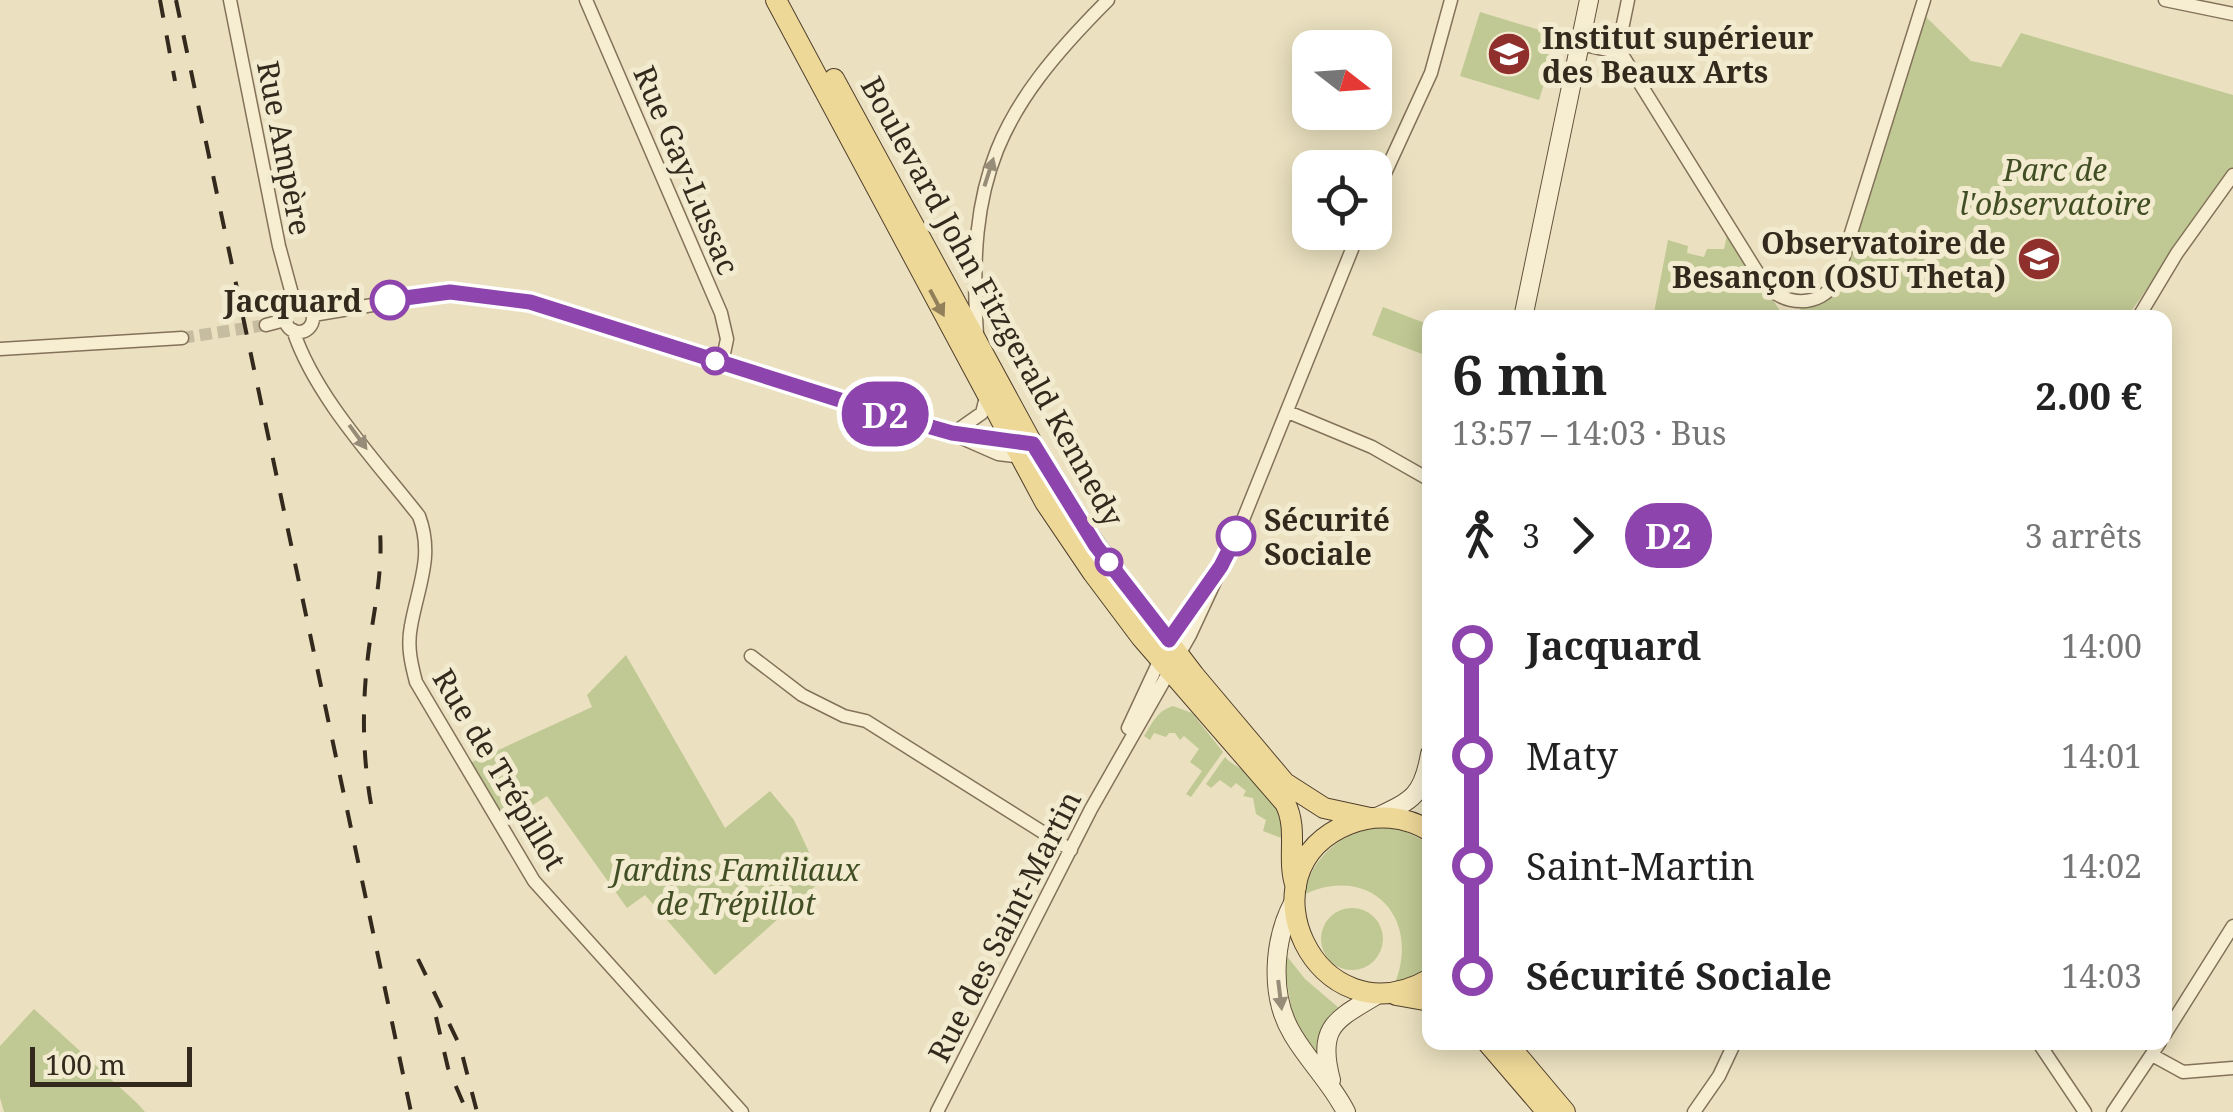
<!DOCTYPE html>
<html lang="fr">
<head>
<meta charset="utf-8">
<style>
	body { margin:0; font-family:"Noto Serif",serif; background:#f6f6f6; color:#222; height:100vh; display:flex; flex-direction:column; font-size:38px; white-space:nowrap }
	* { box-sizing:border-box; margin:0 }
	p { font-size:32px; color:#767676 }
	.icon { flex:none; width:55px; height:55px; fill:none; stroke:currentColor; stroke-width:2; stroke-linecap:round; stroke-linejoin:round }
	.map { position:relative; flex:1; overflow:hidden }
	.drawer { position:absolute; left:1422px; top:310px; width:750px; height:740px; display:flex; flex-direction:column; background:#fff; border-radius:20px; box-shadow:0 5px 25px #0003 }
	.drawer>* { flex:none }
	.badge { padding:0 20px; border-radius:32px; font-size:35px; line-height:65px }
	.needle { width:65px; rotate:107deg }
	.controls { position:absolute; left:1292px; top:30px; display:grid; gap:20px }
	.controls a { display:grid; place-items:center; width:100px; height:100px; border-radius:20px; background:#fff; box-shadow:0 5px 25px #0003; font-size:50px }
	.scale { position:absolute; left:30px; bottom:25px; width:162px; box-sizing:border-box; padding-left:10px; border:5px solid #34291d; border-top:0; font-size:28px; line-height:35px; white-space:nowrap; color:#34291d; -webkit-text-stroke:8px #f3ebcf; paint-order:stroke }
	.map>.badge { position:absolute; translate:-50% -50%; box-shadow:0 0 0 5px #fff }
	.legs { display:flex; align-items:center; gap:15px; height:110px; padding:0 30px; font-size:32px }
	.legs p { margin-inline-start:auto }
	.overview { display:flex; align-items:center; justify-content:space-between; height:170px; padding:0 30px }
	h1 { font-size:55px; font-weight:700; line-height:75px }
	ul { padding:0 30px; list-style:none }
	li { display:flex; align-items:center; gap:35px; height:110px; font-size:38px }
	li i { display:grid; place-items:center; width:15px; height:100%; margin:0 12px; background:currentColor }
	li i::after { content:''; width:25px; height:25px; margin:-12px; border:8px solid; border-radius:50%; background:#fff }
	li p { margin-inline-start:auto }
	li:first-child i { background:linear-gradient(#0000 50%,currentColor 0) }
	li:last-child i { background:linear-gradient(currentColor 50%,#0000 0) }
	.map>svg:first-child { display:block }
</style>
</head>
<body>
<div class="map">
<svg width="2233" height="1112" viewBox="0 0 2233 1112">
	<rect width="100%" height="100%" fill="#ebe1c0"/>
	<path fill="#c0c994" d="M1480,12L1559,36L1539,100L1460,76Z
		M1921,12L1971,61L2001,67L2021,33L2233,95V168L2127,317L1804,318L1800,309L1823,304L1834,294Z
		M1728,231L1784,317L1653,318L1668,240L1688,246L1687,253L1704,257L1707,249H1724Z
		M1383,307L1430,325V357L1372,335Z
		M626,655L725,828L770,791L794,820L822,880L715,975L645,895L627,908L547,796L505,823L470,763L592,707L587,695Z
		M1173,706L1192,713L1223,752L1191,797L1186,794L1202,771L1190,762L1199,749L1184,736L1180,740L1175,733H1169L1166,737L1154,733L1150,740L1144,736C1153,722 1157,711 1173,706Z
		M1225,757C1233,766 1242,768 1251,776C1270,793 1282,814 1284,839L1263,831L1266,820L1256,814L1253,798L1243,796L1246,791L1236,783L1231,788L1220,780L1211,788L1206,784Z
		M1375,827L1401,829L1430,844V968L1395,983C1421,917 1370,863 1303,895C1313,857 1338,835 1375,827Z
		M1321 939a31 31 0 1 1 62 0a31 31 0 1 1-62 0Z
		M1282,955H1286L1305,979L1339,1008L1323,1030L1315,1054L1293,1016Z
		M34,1009L137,1103L145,1112H4L0,1098V1046Z"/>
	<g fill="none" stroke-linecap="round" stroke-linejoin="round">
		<path stroke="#c6bc9f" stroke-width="12" stroke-dasharray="12 6" stroke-linecap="butt" d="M182,338L266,325"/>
		<g stroke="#837259" stroke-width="15">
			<path id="minor" d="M230,0L279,246L295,305
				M586,0L721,313L727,339L722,363
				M1628,0L1621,34V53L1764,283C1782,306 1820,309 1836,281L1924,0
				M2165,0L2233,14
				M1589,37L1621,43
				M1580,44L1621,53
				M1375,195L1431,73L1451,0
				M285 318a14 14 0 1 1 28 0a14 14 0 1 1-28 0Z
				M313,315L450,292L500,296L577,316L845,403L953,433L1015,442
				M2138,318L2177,253L2233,175
				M266,325L285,320
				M293,330C315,397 376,461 419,516C434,556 418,586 411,626C407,646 411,663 416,682L534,881L742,1112
				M977,335C967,177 997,111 1108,0
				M0,349L182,338
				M1288,412L1372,447L1430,480
				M955,432L982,413L986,397
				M957,436L998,454L1022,457
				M751,656L802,695L844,716L866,721L1071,850
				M1128,728L1169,640L1205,589
				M2165,1034L2233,926
				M2038,1042L2085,1112
				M2152,1055L2183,1072L2233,1068
				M937,1112L1091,809L1190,635L1238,532L1359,232
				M1694,1112L1719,1076L1735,1042
				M2113,1112L2160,1042"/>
		</g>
		<g stroke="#65533c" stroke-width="20">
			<path id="secondary" d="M1523,318L1589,0
				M1377,817C1413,800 1423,795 1430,754
				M1294,901C1273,940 1269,996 1293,1035C1309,1062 1332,1084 1346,1112
				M1331,1080C1316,1024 1338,1019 1380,993"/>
		</g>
		<g stroke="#51402d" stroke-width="22">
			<path id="primary" d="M776,0L1045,502L1093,573L1141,637L1285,803C1299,830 1286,859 1296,887
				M834,79L1039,456L1096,546L1194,675L1285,783L1324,808L1370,818
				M1430,831C1405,816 1376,813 1349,824C1236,869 1316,1044 1430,979
				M1396,995L1430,1001
				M1487,1042L1547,1112
				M1506,1042L1565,1112"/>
		</g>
		<use href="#minor" stroke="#f7eed2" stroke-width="12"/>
		<use href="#secondary" stroke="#f7eed2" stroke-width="18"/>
		<use href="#primary" stroke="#eed898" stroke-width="20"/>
		<path stroke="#34291d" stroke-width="4" stroke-dasharray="18 18" stroke-linecap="butt" d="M160,0L175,81
			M176,0L411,1112
			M371,804C363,759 362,711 367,665C372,614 385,573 379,520
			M418,959L460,1046L477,1112
			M436,1017L448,1068L467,1112"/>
	</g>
	<defs><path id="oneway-solid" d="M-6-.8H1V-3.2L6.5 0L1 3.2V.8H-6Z" transform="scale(2.5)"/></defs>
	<g fill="#968c78">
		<use href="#oneway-solid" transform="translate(989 172) rotate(-72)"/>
		<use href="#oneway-solid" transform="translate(358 437) rotate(54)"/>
		<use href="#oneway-solid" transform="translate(1280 995) rotate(83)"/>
	</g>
	<use fill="#91805a" href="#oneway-solid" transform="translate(937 303) rotate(62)"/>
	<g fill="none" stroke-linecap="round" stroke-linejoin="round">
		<g stroke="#fff" stroke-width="22">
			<path id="line-1" d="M390,300L450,292L530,302L878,412L952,433L1033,444L1096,546L1169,640L1221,566L1236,536"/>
		</g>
		<use href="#line-1" stroke="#8e44ad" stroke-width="15"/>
	</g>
	<defs>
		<g id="university-disc" transform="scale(2.25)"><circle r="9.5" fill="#8f302c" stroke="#f3ebcf"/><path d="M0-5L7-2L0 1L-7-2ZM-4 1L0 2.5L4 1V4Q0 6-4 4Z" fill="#fff"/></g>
	</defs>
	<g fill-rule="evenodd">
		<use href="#university-disc" x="1509" y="54"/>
		<use href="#university-disc" x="2039" y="259"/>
	</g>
	<g fill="#fff" stroke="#8e44ad" stroke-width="5">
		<circle cx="390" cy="300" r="18"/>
		<circle cx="715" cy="361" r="12"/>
		<circle cx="1236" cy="536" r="18"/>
		<circle cx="1109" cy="562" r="12"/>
	</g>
	<g text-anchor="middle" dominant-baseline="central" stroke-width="10" stroke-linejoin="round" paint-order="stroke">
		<g font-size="30" font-weight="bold" fill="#34291d" stroke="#f3ebcf" text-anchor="start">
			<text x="1542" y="37">Institut supérieur<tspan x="1542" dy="34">des Beaux Arts</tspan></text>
			<text x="2006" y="242" text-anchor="end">Observatoire de<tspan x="2006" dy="34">Besançon (OSU Theta)</tspan></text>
		</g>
		<g font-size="30" fill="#34291d" stroke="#f3ebcf">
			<text transform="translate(285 148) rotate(79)">Rue Ampère</text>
			<text transform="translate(687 170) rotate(67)">Rue Gay-Lussac</text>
			<text transform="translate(993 301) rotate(61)">Boulevard John Fitzgerald Kennedy</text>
			<text transform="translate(500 769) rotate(59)">Rue de Trépillot</text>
			<text transform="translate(1004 926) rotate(-63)">Rue des Saint-Martin</text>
		</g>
		<g font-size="30" font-style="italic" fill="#424f24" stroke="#f3ebcf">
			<text x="2055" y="169">Parc de<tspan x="2055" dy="34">l'observatoire</tspan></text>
			<text x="736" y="869">Jardins Familiaux<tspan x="736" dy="34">de Trépillot</tspan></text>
		</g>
		<g font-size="30" font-weight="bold" fill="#34291d" stroke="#f3ebcf" text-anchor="end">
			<text x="362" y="300">Jacquard</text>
			<text x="1264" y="519" text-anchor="start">Sécurité<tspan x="1264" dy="34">Sociale</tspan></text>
		</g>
	</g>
</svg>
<div class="controls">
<a><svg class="needle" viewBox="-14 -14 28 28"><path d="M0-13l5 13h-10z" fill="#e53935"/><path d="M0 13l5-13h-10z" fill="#767676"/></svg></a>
<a><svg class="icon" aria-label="locate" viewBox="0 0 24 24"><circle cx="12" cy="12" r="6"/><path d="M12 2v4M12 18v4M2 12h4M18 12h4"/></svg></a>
</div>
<div class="scale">100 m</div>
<b class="badge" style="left:885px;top:414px;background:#8e44ad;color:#fff">D2</b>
<section class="drawer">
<div class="overview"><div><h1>6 min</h1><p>13:57 – 14:03 · Bus</p></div><b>2.00 €</b></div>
<div class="legs"><svg class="icon" aria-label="walk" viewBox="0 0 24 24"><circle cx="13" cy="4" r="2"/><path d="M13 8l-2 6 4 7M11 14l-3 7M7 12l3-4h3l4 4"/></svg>3<svg class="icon" aria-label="forward" viewBox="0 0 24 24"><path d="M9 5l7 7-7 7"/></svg><b class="badge" style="background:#8e44ad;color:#fff">D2</b><p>3 arrêts</p></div>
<ul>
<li><i style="color:#8e44ad"></i><b>Jacquard</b><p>14:00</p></li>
<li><i style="color:#8e44ad"></i><span>Maty</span><p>14:01</p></li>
<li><i style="color:#8e44ad"></i><span>Saint-Martin</span><p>14:02</p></li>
<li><i style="color:#8e44ad"></i><b>Sécurité Sociale</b><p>14:03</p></li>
</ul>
</section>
</div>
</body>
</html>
